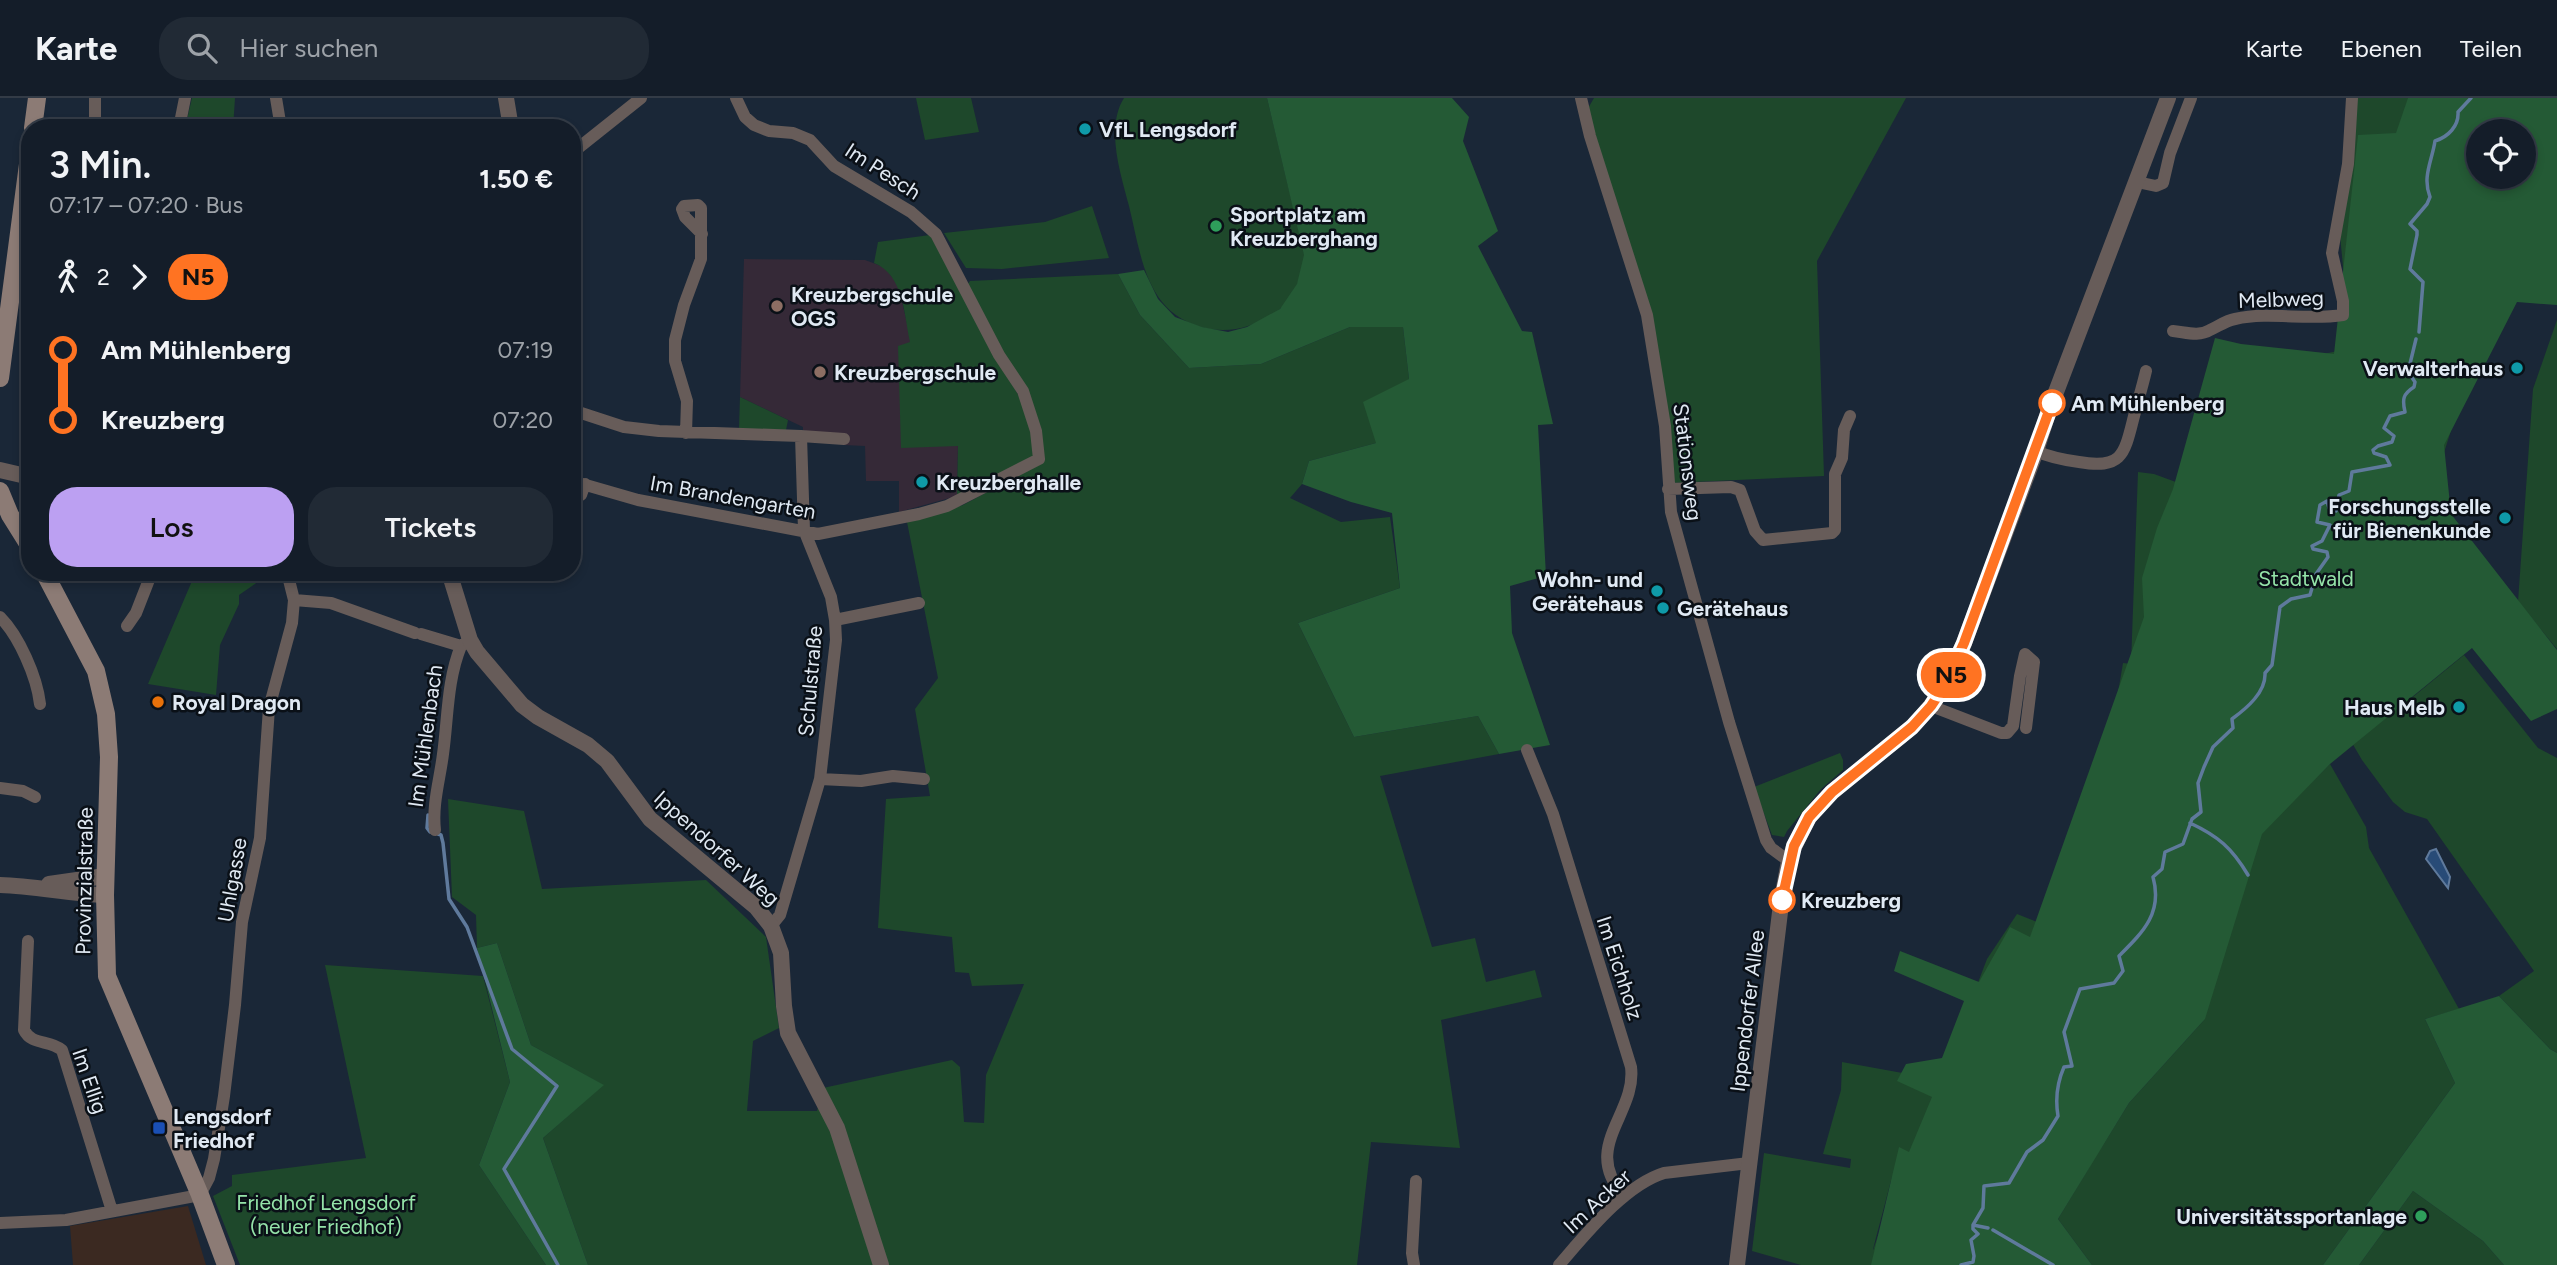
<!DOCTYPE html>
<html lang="de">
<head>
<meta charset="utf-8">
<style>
	body { margin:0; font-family:Figtree,sans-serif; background:#212a35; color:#f1f3f6; height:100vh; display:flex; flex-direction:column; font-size:26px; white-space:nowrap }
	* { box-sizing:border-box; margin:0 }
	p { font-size:23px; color:#9da2a8 }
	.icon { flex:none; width:38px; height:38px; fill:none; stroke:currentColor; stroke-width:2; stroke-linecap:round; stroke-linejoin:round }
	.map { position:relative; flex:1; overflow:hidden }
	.panel { position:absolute; left:21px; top:21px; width:560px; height:462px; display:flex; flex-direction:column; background:#141d29; border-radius:28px; box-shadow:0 4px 10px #0003,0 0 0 2px #333b46 }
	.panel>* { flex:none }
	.badge { padding:0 14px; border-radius:23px; font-size:24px; line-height:46px }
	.buttons { position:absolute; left:2466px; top:21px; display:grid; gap:14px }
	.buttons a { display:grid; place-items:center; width:70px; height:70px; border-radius:50%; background:#141d29; box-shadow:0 4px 10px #0003,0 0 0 2px #333b46; font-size:35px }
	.map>.badge { position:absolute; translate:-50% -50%; box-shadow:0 0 0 4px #fff }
	.legs { display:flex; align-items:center; gap:10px; height:77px; padding:0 28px; font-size:23px }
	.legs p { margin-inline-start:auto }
	.summary { display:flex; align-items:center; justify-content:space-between; height:119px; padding:0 28px }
	h1 { font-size:38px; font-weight:600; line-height:52px }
	.action { display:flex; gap:14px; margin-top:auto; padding:14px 28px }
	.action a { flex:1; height:80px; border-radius:28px; background:#bca0f2; color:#111; font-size:28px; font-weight:600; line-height:80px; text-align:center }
	.action a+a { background:#212a35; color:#f1f3f6 }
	ul { padding:0 28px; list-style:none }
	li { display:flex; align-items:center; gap:24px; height:70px; font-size:26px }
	li i { display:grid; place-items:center; width:10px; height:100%; margin:0 9px; background:currentColor }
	li i::after { content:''; width:18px; height:18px; margin:-9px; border:5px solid; border-radius:50%; background:#141d29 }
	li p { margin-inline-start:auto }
	li:first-child i { background:linear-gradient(#0000 50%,currentColor 0) }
	li:last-child i { background:linear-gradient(currentColor 50%,#0000 0) }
	header { display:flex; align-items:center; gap:42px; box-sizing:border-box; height:98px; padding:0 35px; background:#141d29; border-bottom:2px solid #333b46 }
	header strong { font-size:33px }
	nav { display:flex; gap:38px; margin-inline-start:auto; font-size:24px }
	.search { width:490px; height:63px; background:#212a35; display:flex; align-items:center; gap:18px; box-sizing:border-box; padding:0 24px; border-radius:28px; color:#9da2a8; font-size:26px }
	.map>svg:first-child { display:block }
</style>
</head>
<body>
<header>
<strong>Karte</strong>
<div class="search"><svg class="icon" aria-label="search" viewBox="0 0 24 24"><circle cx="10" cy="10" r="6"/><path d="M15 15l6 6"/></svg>Hier suchen</div>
<nav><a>Karte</a><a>Ebenen</a><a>Teilen</a></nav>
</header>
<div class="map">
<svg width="2557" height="1167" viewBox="0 0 2557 1167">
	<rect width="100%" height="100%" fill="#1a2737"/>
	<path fill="#3b2921" d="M188,1108L206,1167H73L70,1128Z"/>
	<path fill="#352937" d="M744,161L865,162L884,169L898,186L935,347L958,348L957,398L899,414V383H866L865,348L844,347L803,332V329L740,299Z
		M102,474H145L141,485Z"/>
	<path fill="#1e482b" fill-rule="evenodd" d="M192,0H235L233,30H185Z
		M916,0H971L979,34L925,42Z
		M1124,0H1267C1276,36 1284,72 1293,108C1296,124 1302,140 1304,155C1306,175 1291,204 1275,215C1254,228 1234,235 1210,231C1146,219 1142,161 1129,108C1121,77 1105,30 1124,0Z
		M1594,0H1906L1817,163L1824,378L1672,385L1670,324L1587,12Z
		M2356,0H2557L2441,364L2407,594L2408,603L2464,557L2538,650L2557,660V955L2550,951L2499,898L2534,873L2427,721L2405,714L2393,704L2362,662L2331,609L2289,706L2330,666L2366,729L2369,750L2459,911L2425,921L2455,985L2323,1167H2092L2058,1121L2090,1068L2047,1116L2068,1167H1801L1752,1153L1764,1055L1850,1070L1851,1061L1823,1056L1841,992L1842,964L1941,982L1987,861L2017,816L2037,824L2106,666L2123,565L2131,566L2138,374L2154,376L2203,394L2314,258L2347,251L2349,232L2340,137ZM2478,33H2524V79H2478ZM2205,921L2129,1005L2100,1052L2142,980ZM1892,1079L1889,1106L1873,1152V1151Z
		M1092,108L1109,160L1002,171L966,170L944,135L1045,124Z
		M930,137L1026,311L1036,359L957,398L958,348L901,350L898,248L910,244C904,217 904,177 874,165L878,144Z
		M1118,176L1140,217L1189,270L1261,266L1350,229H1403L1409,281L1376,345L1309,363L1302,386L1290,400L1341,424L1390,419L1400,490L1298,525L1354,639L1478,618L1499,656L1380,678L1432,849L1475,840L1486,884L1535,872L1542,899L1441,922L1460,1050L1371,1044L1357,1167H588L543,1040L603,987L531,947L497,845L477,850L476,817L452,799L448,701L524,713L542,791L706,782L766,839L779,930L753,943L747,1013H817L823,990L952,962L960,969L964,1024L984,1025L986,977L1024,886L972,888L969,875L955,874L952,839L878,830L886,701L930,698L915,611L938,580L907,424L963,407L1042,365L1038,332L967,187L970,183Z
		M2557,222V551L2518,504L2533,291Z
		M26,276L30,277V369L20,361Z
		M740,299L788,322L786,332L739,331Z
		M202,474H272L239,497V506L220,547L216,597L148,586L192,483L198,485Z
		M1840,655L1843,662V672L1821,691L1787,733L1784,739L1772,737L1754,689Z
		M325,867L483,878L510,984L479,1067L546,1167H240L213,1098L232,1088V1077L366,1060Z
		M2413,1093L2483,1143L2504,1167H2359Z"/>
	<path fill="#245a35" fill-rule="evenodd" d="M1267,0H1452L1469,19L1463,43L1498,133L1478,148L1522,233L1532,234L1553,326L1538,327L1546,478L1510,488L1512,535L1550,647L1499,656L1478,618L1354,639L1298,525L1400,490L1392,415L1351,404L1302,386L1309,363L1376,345L1363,304L1409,281L1403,229H1350L1261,266L1189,270L1140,217L1118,176L1144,172L1158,201L1175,219L1202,229L1228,234L1247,229L1280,211L1297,186L1304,157Z
		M2408,0H2557V207L2517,204L2444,347L2451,416L2557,552V611L2531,623L2472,550L2330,666L2262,736L2205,921L2129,1005L2058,1121L2092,1167H1871L1899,1049L1909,1054L1932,999L1897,983L1906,966L1942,960L1964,903L1894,873L1900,853L1979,884L2010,829L2030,839L2144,519L2142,480L2157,430L2173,391L2215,240L2241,246L2334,256L2358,37L2396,35ZM2478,33H2524V79H2478Z
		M497,845L531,947L604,987L543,1040L588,1167H546L479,1067L510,984L477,850Z
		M2499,898L2550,951L2557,955V1167H2504L2483,1143L2413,1093L2359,1167H2323L2455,985L2425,921Z"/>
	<path fill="#284b77" stroke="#5f7a9c" stroke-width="2" d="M2436,751L2450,779L2448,790L2426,761L2430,753Z"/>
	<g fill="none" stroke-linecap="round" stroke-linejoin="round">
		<path stroke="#5f7a9c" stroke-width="3.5" d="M2419,234L2423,184L2410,171L2417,137V133L2410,126L2427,106L2430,99C2422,79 2432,63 2435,43C2448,39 2459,28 2458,14L2471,0
			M428,717L427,730L430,734
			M2190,725C2218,738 2232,750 2248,777
			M438,736L441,737L443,745L449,801L467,829L512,951L557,988L504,1071L558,1167
			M1973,1127L1988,1130
			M1993,1132L2053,1167
			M1961,1167L1973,1164L1974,1158L1971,1142L1978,1136L1973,1131V1127L1983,1110L1984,1088L2009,1085L2027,1054L2043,1042L2058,1018C2055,1000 2057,985 2064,969L2072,968L2064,934L2080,891L2114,885L2123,873L2119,858C2143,834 2163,815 2153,779L2162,771L2165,754L2183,746L2192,721L2201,714L2198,685L2204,669L2213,649L2233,630L2232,621C2247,610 2266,594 2265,575L2272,567L2280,509L2291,501L2310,497L2316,476L2328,459L2327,454L2313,451L2312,448L2322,443L2330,427L2317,424L2320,407L2327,403L2329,410L2336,413L2339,397L2349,393L2352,374L2390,367L2386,359L2374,355L2373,352L2378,348L2392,344L2394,338L2384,330L2390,318L2405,314C2402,301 2403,296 2414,289L2415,284L2408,274L2416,241"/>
		<path stroke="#675c59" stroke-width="12" d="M276,0L281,30
			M1581,0L1590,38L1647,217L1665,328L1671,414L1729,624L1766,742L1771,750L1789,763
			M95,30V0
			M179,30L185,0
			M572,55L641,0
			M2137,84L2156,88L2163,85L2170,55L2191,0
			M2173,233C2185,234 2199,239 2210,232C2219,228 2225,223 2235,221C2271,213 2307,223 2343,217V203L2332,155L2348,66L2352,0
			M572,312L624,329L659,333L801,338L804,432L831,499L835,522L836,542L820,681L780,817L771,828
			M686,335L687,303L675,263V242L684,207L701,161V110L698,107L684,108L682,111L685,119L702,136
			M801,338L844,341
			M2036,353C2049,359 2064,362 2079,364C2121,371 2124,358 2133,322C2137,306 2142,290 2146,273
			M572,383L638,402L818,436L919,416L947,408L1039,361L1036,333L1023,293L999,257L936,136L911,114L834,68L810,42L793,35L769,33L754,27L745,19L736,0
			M1668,391L1731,389L1740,392L1755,433L1763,442L1832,435L1835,432V376L1842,360L1844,332L1850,318
			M572,400L581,397L585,386
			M294,502L331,505L415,535
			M0,519C19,538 37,579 40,606
			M835,522L919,505
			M127,528L136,515L152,474
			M421,536L461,548
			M1931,608L2001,635H2007L2013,628L2020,578L2025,556L2034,564L2026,630
			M1527,652L1553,716L1631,969C1637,1016 1580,1049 1624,1098
			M820,681L861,683L893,678L924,681
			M0,690L23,693L35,699
			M435,732C432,706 440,681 443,656C448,620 447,582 461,548L470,542
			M28,843L24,932C32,948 49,941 62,952L112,1113
			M0,1125L66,1122L200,1097L209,1080L214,1061L224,998L235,907L242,824L260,740L269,610L292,525L294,502L287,474
			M1414,1167L1412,1155L1416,1083
			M1559,1167C1586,1136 1625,1087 1664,1075L1749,1065"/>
		<path stroke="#675c59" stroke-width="16" d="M506,0L511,30
			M0,372L30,379
			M449,474L470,542L477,554L522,607L538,619L588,647L607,663L650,721L756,809L771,828L781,855L784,908L788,935L837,1030L881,1167
			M49,786L105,778
			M0,787C36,788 70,796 105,797
			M1737,1167L1781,806L1789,763L1794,749L1809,719L1832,694L1912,629L1931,608L1945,587L1964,545L2036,353L2048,315L2168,0"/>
		<path stroke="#8c7b75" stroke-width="18" d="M33,30L37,0
			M0,280L30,51
			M0,393L10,417L30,449
			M44,474L96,573L106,616L109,659L105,797L107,878L200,1097L226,1167"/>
	</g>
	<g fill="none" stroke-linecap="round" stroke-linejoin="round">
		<g stroke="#fff" stroke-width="16">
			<path id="line-1" d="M1782,802L1794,748L1809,719L1832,694L1912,629L1931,608L1945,587L1964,545L2052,305"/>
		</g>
		<use href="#line-1" stroke="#ff7322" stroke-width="10"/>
	</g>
	<g fill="#0f9aa8" stroke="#0a1017" stroke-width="2.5">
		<circle cx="1085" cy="31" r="7"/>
		<circle cx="2517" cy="270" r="7"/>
		<circle cx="922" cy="384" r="7"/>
		<circle cx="2505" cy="420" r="7"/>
		<circle cx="1657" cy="493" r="7"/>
		<circle cx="1663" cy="510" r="7"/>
		<circle cx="2459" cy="609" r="7"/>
	</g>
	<g fill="#2e9e5b" stroke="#0a1017" stroke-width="2.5">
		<circle cx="1216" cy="128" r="7"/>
		<circle cx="2421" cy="1118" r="7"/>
	</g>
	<g fill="#8d6e63" stroke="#0a1017" stroke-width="2.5">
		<circle cx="777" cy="208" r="7"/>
		<circle cx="820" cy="274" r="7"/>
	</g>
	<g fill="#fff" stroke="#ff7322" stroke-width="3.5">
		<circle cx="2052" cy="305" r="12"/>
		<circle cx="1782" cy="802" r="12"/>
	</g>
	<circle fill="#e8710a" stroke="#0a1017" stroke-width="2.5" cx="158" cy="604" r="7"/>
	<rect fill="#1a4fb4" stroke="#0a1017" stroke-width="2.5" x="152" y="1023" width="14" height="14" rx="3.5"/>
	<g text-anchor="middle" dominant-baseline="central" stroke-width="5" stroke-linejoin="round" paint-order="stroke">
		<g font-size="21" font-weight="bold" fill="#e0e9f3" stroke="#0a1017" text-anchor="start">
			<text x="1099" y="31">VfL Lengsdorf</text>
			<text x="1230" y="116">Sportplatz am<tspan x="1230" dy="24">Kreuzberghang</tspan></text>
			<text x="791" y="196">Kreuzbergschule<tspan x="791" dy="24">OGS</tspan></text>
			<text x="2503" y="270" text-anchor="end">Verwalterhaus</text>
			<text x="834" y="274">Kreuzbergschule</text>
			<text x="936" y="384">Kreuzberghalle</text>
			<text x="2491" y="408" text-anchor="end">Forschungsstelle<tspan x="2491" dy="24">für Bienenkunde</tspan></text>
			<text x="1643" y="481" text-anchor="end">Wohn- und<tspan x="1643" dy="24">Gerätehaus</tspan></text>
			<text x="1677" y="510">Gerätehaus</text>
			<text x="172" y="604">Royal Dragon</text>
			<text x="2445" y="609" text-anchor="end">Haus Melb</text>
			<text x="173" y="1018">Lengsdorf<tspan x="173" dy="24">Friedhof</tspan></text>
			<text x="2407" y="1118" text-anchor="end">Universitätssportanlage</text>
		</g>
		<g font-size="21" fill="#e0e9f3" stroke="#0a1017">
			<text transform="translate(883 73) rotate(33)">Im Pesch</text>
			<text transform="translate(2281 201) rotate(-2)">Melbweg</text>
			<text transform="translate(1688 364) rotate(83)">Stationsweg</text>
			<text transform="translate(733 399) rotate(10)">Im Brandengarten</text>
			<text transform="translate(810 583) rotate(-85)">Schulstraße</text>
			<text transform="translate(425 638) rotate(-82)">Im Mühlenbach</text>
			<text transform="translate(717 750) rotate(42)">Ippendorfer Weg</text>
			<text transform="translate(232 782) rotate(-80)">Uhlgasse</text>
			<text transform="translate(84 783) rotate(-89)">Provinzialstraße</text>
			<text transform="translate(1620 870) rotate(72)">Im Eichholz</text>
			<text transform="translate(1747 913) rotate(-83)">Ippendorfer Allee</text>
			<text transform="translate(90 983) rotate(71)">Im Ellig</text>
			<text transform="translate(1597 1103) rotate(-43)">Im Acker</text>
		</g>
		<g font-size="21" font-weight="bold" fill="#e0e9f3" stroke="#0a1017" text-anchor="start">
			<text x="2071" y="305">Am Mühlenberg</text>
			<text x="1801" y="802">Kreuzberg</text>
		</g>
		<g font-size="21" fill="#95e4a9" stroke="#0a1017">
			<text x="2306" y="480">Stadtwald</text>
			<text x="326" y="1104">Friedhof Lengsdorf<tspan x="326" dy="24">(neuer Friedhof)</tspan></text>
		</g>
	</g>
</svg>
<div class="buttons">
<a><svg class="icon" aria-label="locate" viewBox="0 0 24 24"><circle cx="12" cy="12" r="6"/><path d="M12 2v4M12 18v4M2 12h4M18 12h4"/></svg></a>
</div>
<b class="badge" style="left:1951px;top:577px;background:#ff7322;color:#111">N5</b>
<section class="panel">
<div class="summary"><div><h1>3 Min.</h1><p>07:17 – 07:20 · Bus</p></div><b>1.50 €</b></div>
<div class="legs"><svg class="icon" aria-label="walk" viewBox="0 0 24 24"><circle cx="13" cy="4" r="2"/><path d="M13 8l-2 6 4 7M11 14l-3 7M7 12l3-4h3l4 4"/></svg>2<svg class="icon" aria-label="forward" viewBox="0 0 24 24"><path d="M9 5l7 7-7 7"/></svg><b class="badge" style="background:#ff7322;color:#111">N5</b></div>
<ul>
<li><i style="color:#ff7322"></i><b>Am Mühlenberg</b><p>07:19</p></li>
<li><i style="color:#ff7322"></i><b>Kreuzberg</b><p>07:20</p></li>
</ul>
<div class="action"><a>Los</a><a>Tickets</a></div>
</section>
</div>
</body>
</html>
